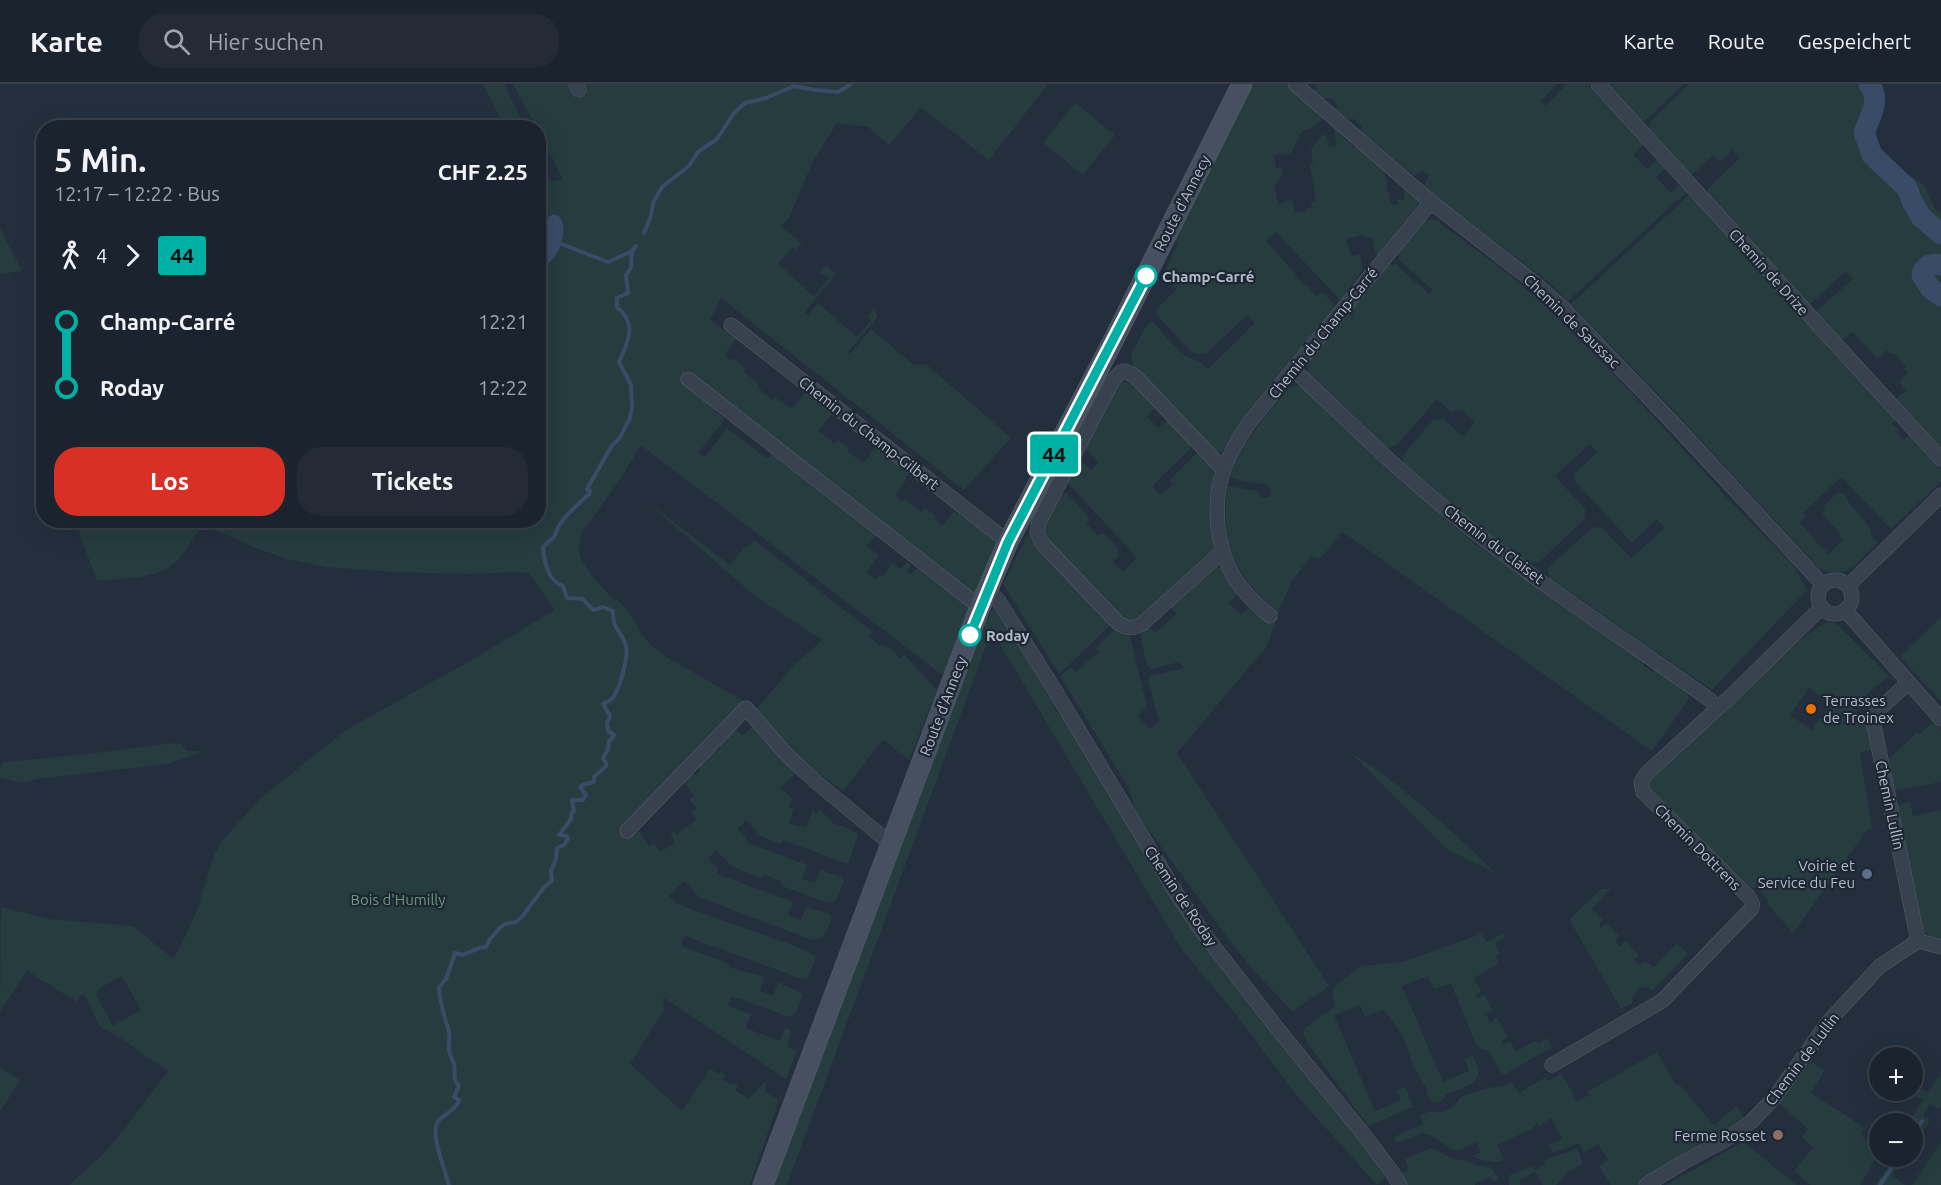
<!DOCTYPE html>
<html lang="de">
<head>
<meta charset="utf-8">
<style>
	body { margin:0; font-family:Ubuntu,sans-serif; background:#242b36; color:#f1f3f6; height:100vh; display:flex; flex-direction:column; font-size:22px; white-space:nowrap }
	* { box-sizing:border-box; margin:0 }
	p { font-size:20px; color:#a0a4aa }
	.icon { flex:none; width:33px; height:33px; fill:none; stroke:currentColor; stroke-width:2; stroke-linecap:round; stroke-linejoin:round }
	.map { position:relative; flex:1; overflow:hidden }
	.drawer { position:absolute; left:36px; top:36px; width:510px; height:408px; display:flex; flex-direction:column; background:#1b232e; border-radius:24px; box-shadow:0 6px 24px #0002,0 0 0 2px #39404a }
	.drawer>* { flex:none }
	.badge { padding:0 12px; border-radius:4px; font-size:21px; line-height:39px }
	.controls { position:absolute; left:1869px; top:963px; display:grid; gap:12px }
	.controls a { display:grid; place-items:center; width:54px; height:54px; border-radius:50%; background:#1b232e; box-shadow:0 6px 24px #0002,0 0 0 2px #39404a; font-size:30px }
	.map>.badge { position:absolute; translate:-50% -50%; box-shadow:0 0 0 3px #fff }
	.legs { display:flex; align-items:center; gap:9px; height:66px; padding:0 18px; font-size:20px }
	.legs p { margin-inline-start:auto }
	.head { display:flex; align-items:center; justify-content:space-between; height:102px; padding:0 18px }
	h1 { font-size:33px; font-weight:600; line-height:45px }
	.action { display:flex; gap:12px; margin-top:auto; padding:12px 18px }
	.action a { flex:1; height:69px; border-radius:24px; background:#d93025; color:#fff; font-size:24px; font-weight:600; line-height:69px; text-align:center }
	.action a+a { background:#242b36; color:#f1f3f6 }
	ul { padding:0 18px; list-style:none }
	li { display:flex; align-items:center; gap:21px; height:66px; font-size:22px }
	li i { display:grid; place-items:center; width:9px; height:100%; margin:0 8px; background:currentColor }
	li i::after { content:''; width:15px; height:15px; margin:-8px; border:4px solid; border-radius:50%; background:#1b232e }
	li p { margin-inline-start:auto }
	li:first-child i { background:linear-gradient(#0000 50%,currentColor 0) }
	li:last-child i { background:linear-gradient(currentColor 50%,#0000 0) }
	header { display:flex; align-items:center; gap:36px; box-sizing:border-box; height:84px; padding:0 30px; background:#1b232e; border-bottom:2px solid #39404a }
	header strong { font-size:28px }
	nav { display:flex; gap:33px; margin-inline-start:auto; font-size:21px }
	.search { width:420px; height:54px; background:#242b36; display:flex; align-items:center; gap:15px; box-sizing:border-box; padding:0 21px; border-radius:24px; color:#a0a4aa; font-size:22px }
	.map>svg:first-child { display:block }
</style>
</head>
<body>
<header>
<strong>Karte</strong>
<div class="search"><svg class="icon" aria-label="search" viewBox="0 0 24 24"><circle cx="10" cy="10" r="6"/><path d="M15 15l6 6"/></svg>Hier suchen</div>
<nav><a>Karte</a><a>Route</a><a>Gespeichert</a></nav>
</header>
<div class="map">
<svg width="1941" height="1101" viewBox="0 0 1941 1101">
	<rect width="100%" height="100%" fill="#242f3e"/>
	<path fill="#263c3f" fill-rule="evenodd" d="M483,0H504L525,43H505Z
		M513,0H1048L989,76L921,24L889,61L868,43L837,39L812,79L790,132L781,143L802,159L796,166L792,163L778,180L814,212L829,195L820,188L826,181L836,190L805,228L808,231L818,219L857,253L871,237L867,233L873,226L877,230V234L848,268L850,270L871,245L914,281L926,280L1011,354L964,406L721,214L710,236L736,255L724,271L732,276L734,274L745,284L743,287L759,300L757,303L772,316L775,313L791,325L806,308L833,329L818,347L834,359L837,356L849,364L847,367L863,379L876,363L909,389L905,395L906,396L895,411L902,418L905,415L922,428L924,424L936,432L935,435L942,442L954,427L962,433L964,431L993,454L997,459L975,510L970,511L686,286L680,296L714,322V326L725,335L698,369L705,373L727,344L767,375L772,369L877,451L866,462L879,471L866,489L876,496L880,491L882,493L893,479L901,485L907,478L911,481L907,487L911,490L917,484L970,524L945,588L941,590L641,361L619,397L581,450L579,463L580,473L592,492L613,515L618,517L626,524L643,552L651,561L668,574L745,618L635,747L640,748L649,762L654,759L660,768L675,759L670,750L674,747L677,750L696,736L691,728L696,724L689,715L694,712L684,698L685,692L689,689H693L695,691L699,688L698,679L710,667L715,668L720,664V657L734,642L742,652L754,642L796,689L780,704L792,714L789,723L794,725L789,739L800,743L801,741L806,743L813,726L816,730L820,726L832,737V739L850,745L858,751L848,780L783,756L781,760L761,752L746,736L737,745L747,755L746,758L807,781L802,795L815,799L820,786L842,793L844,796L837,815L832,819L825,818L782,802L781,797L765,791L761,794L733,783L716,766L708,774L718,784L717,790L793,818L788,831L801,836L806,823L829,830L832,834C827,846 825,855 812,856L699,813L684,797L669,812L677,820L792,861L811,869L816,873L808,894L802,895L685,852L681,862L730,880L729,883L764,893L760,907L773,912L778,898L803,910L795,930L789,933L732,912L728,922L751,930L746,944L780,957L785,944L791,946L787,963L797,966L786,995L663,913L664,926L630,980L682,1027L710,985L719,990L721,988L725,991L723,996L731,1001L733,999L738,1001L735,1006L749,1015L764,998L767,1000L765,1008L779,1016L750,1101H69L102,1071L124,1046L168,987L117,952L99,942L86,913L81,911L77,918L27,887L0,928L1,823L50,835L133,842L173,875L184,855L197,826L215,769L223,756L260,715L346,646L470,577L555,526L529,489L517,488L471,490L391,488L326,483L287,475L253,463L226,450L201,443C193,454 186,467 177,477C158,496 122,494 97,497L75,437L538,436L539,72L549,97L563,96L539,48L538,44L536,43ZM122,892L141,926L113,942L96,911L100,904Z
		M1251,0H1285L1324,34L1312,44L1302,47L1291,69L1274,72L1276,84L1281,83L1283,90L1275,102L1278,120L1292,115L1295,129L1306,127V125L1312,123L1311,118L1316,117L1310,82L1313,78L1311,65L1323,50L1327,53L1329,63L1337,62L1333,43L1353,63L1358,64L1384,86L1391,121L1398,120L1397,116L1405,115L1403,102L1416,114L1419,119L1378,171L1375,169L1372,153L1364,154L1363,151L1346,155L1351,172L1360,170L1363,186L1340,216L1276,148L1266,157L1296,190L1295,191L1304,201L1306,200L1317,213L1322,208L1333,219L1334,224L1227,362L1223,367L1218,369L1213,367L1133,283L1131,270L1147,241L1152,237C1162,248 1172,261 1183,270C1193,278 1198,274 1208,285L1255,239L1247,231L1207,269L1197,270L1190,267L1157,231V225L1177,205L1163,190L1178,160L1173,154Z
		M1316,0H1557L1541,17L1545,22L1567,0H1588L1644,60L1633,71L1647,85L1658,75L1666,84L1656,93L1671,109L1680,100L1688,107L1568,217L1550,199L1423,103L1429,92L1423,87L1414,92L1362,48V43L1352,34L1349,36L1336,26L1337,19L1331,14L1323,15L1315,7Z
		M1605,0H1684L1645,37L1636,35Z
		M1689,0H1881L1883,5L1871,39L1877,69L1924,101L1935,125L1941,129V366L1895,316L1906,306L1899,298L1908,289L1904,285L1906,283L1894,269L1891,270L1887,266L1878,275L1852,248L1841,257L1815,228L1853,195L1846,187L1808,222L1708,112V104L1740,74L1732,66L1720,78L1713,71L1689,93L1650,49L1649,39Z
		M1075,19L1115,51L1083,91L1043,59Z
		M1690,110L1897,335L1892,340L1899,346L1897,349L1904,356L1911,349L1941,383V398L1891,445L1841,393L1803,429L1806,432L1800,439L1816,456L1815,457L1829,470L1843,456L1839,452L1841,450L1822,430L1826,426L1823,423L1838,408C1844,409 1848,414 1849,419L1869,442L1868,443L1872,448L1870,450L1878,458C1860,476 1846,499 1819,484L1658,310L1571,220Z
		M1425,136H1436L1511,192L1548,224L1613,289L1734,421L1793,481L1807,506L1712,606L1549,494L1548,484L1593,443L1602,444L1631,474L1665,444L1657,435L1632,459L1574,396L1575,389L1597,369L1590,360L1555,392L1585,425V435L1539,478L1527,479L1452,422L1403,381V371L1433,336L1443,335L1463,352L1475,338L1462,326L1451,328L1437,315L1397,361L1387,364L1308,291L1307,279L1388,181L1396,180L1429,210L1433,206L1399,176V168Z
		M0,144L22,187L0,190Z
		M43,280V351C33,323 31,307 43,280Z
		M1125,298L1132,299L1156,323L1147,332L1158,344L1168,336L1191,360V364L1152,402L1160,411L1173,400L1170,396L1196,370H1201L1214,384L1216,394L1211,420L1214,465L1138,537L1129,538L1121,534L1046,454L1044,444L1060,410L1067,409L1088,432L1089,436L1086,439L1097,451L1104,449L1118,464L1119,472L1113,478L1123,488L1137,474L1069,400V394L1079,375L1091,386L1099,379L1085,364L1116,301Z
		M1300,301L1399,396L1474,459L1645,578L1643,581L1653,588L1655,585L1686,607L1689,615L1652,667L1343,448C1333,456 1329,468 1318,475L1311,472L1292,497L1280,524L1267,562L1177,669L1329,902L1295,926L1292,927L1254,887L1227,853L1137,730L1127,701L1060,592L1070,583L1076,588L1099,568L1096,565L1097,562L1115,545L1130,553L1147,622L1138,632L1150,645L1159,637L1148,596L1150,592L1185,584L1179,578L1152,585L1147,581L1140,551L1148,542L1155,549L1176,530L1169,522L1211,483H1222L1238,510L1229,519L1241,531L1250,523L1272,541L1275,526C1266,517 1254,507 1246,496C1226,468 1224,435 1227,402L1258,407L1262,415L1271,412L1270,404L1264,399L1262,400L1233,395L1230,391L1245,360L1263,335L1289,304Z
		M646,417L730,481L746,461L749,463L754,456L873,548L869,553L880,562L882,560L886,563L888,562L900,574L904,571L908,575L937,606L909,676L883,656L843,707L798,674L754,628L794,581L817,561L821,555L764,518L747,505Z
		M1027,451L1112,540L1059,590L1003,500Z
		M992,525L995,526L1019,558L1057,627L1064,634L1164,799L1388,1091L1377,1101L1297,1012L1238,933L1182,866L995,552L986,562L787,1101H771L969,577Z
		M1941,533V617L1900,573Z
		M1832,538L1841,544L1889,592L1854,621L1857,633L1865,634L1871,664L1870,667L1860,669L1872,745L1867,746L1793,849L1767,819L1769,816L1756,803L1753,805L1658,715L1649,705V697L1790,563L1824,539ZM1809,604L1831,620L1812,646L1790,631Z
		M1934,637L1941,646V698L1893,707L1887,676L1917,649L1919,651Z
		M173,659L181,660L187,667H204L168,680L37,695L22,699L0,694V683L4,678L87,670Z
		M1349,667C1402,701 1451,745 1495,789L1447,765Z
		M1910,718L1913,732L1941,726V857C1931,856 1926,851 1921,844L1897,721Z
		M1601,805H1611L1592,825L1603,836L1599,840L1601,844L1606,839L1619,852L1615,857L1620,863L1625,857L1639,871L1634,876L1639,881L1645,877L1654,883L1677,860L1688,870L1653,906L1647,903L1639,904L1633,912L1632,919L1621,925L1570,837L1571,834Z
		M1503,849L1505,853L1496,858L1495,861L1500,870L1496,872L1498,877L1497,880L1474,894L1481,907L1475,911L1477,915L1484,911L1493,927L1486,931L1490,938L1497,934L1508,953L1501,957L1503,961L1510,957L1516,968L1535,957L1538,960L1547,954L1552,963L1505,990L1501,989L1488,966L1482,965L1477,962L1451,900L1434,905L1428,892L1402,902L1443,998L1469,987L1464,975L1472,971C1474,975 1477,980 1478,985C1482,1000 1457,1006 1446,1010C1444,1017 1441,1018 1434,1019L1427,1011V1005L1413,982L1403,953L1391,935L1383,926L1365,933L1360,921L1334,931L1375,1027L1401,1016L1397,1006L1405,1003L1413,1023L1368,1042L1309,961L1304,952L1303,945L1335,923L1332,905L1361,882L1403,878L1481,850L1487,858Z
		M1657,968L1676,1001L1679,1000L1714,1041L1737,1022L1745,1035L1737,1041L1674,1077L1637,1101H1611L1599,1082L1608,1076L1598,1060L1583,1069L1579,1059L1553,1069L1549,1061L1562,1055L1551,1034L1544,1038L1540,1043L1538,1039L1533,1044L1497,1061L1504,1075C1493,1081 1483,1077 1472,1072L1481,1068L1476,1058L1460,1066H1453L1430,1051L1423,1049L1397,1059L1394,1053L1423,1040L1420,1031L1428,1028H1442L1454,1022L1461,1013L1490,1003L1503,1002L1511,998L1519,1009L1546,993L1548,997L1561,989L1577,1017L1589,1011L1587,1008Z
		M1809,977L1825,986L1811,1009L1865,1044L1862,1048L1865,1057L1879,1069L1860,1101H1811L1794,1087L1813,1064L1802,1053L1808,1045L1779,1019Z
		M0,983L20,996L0,1028Z
		M1941,989V1021L1938,1025L1930,1020L1923,1031L1930,1036L1913,1062L1912,1040L1908,1039L1923,1016L1903,1007L1912,1006L1913,1001L1928,1008Z
		M1743,1058L1797,1101H1666Z
		M1941,1058V1101H1912Z
		M1432,1064L1455,1076H1465L1476,1081L1490,1083L1499,1095L1494,1098L1491,1093L1475,1099V1101H1406L1402,1089L1409,1086L1405,1075Z
		M1577,1064L1583,1079L1569,1087L1556,1101H1543L1535,1088L1519,1097L1520,1101H1509L1508,1092L1532,1082L1535,1087L1545,1080L1544,1077Z
		M1890,1073H1905L1892,1091L1905,1101H1875L1889,1082Z"/>
	<path fill="#394c67" d="M553,130C568,132 564,154 559,165C555,174 547,181 539,187V140Z"/>
	<g fill="none" stroke-linecap="round" stroke-linejoin="round">
		<path stroke="#394c67" stroke-width="4" d="M644,149L651,132L653,119L662,103L689,82L698,68L717,55L734,29L745,19L766,14L794,2L815,6L838,8L851,0
			M556,158L608,178L632,167
			M1912,1052L1922,1037
			M449,1101C446,1087 428,1048 439,1036C446,1029 455,1027 459,1016L454,1013L459,1002C452,995 456,989 454,980C453,976 450,972 449,967C448,960 451,951 448,944C444,932 439,917 439,903L446,895L455,869L463,871L479,864L486,863L490,855L500,844L505,840L516,838L522,833L544,803L552,797L551,787L556,775L557,764L564,761L568,755L567,752L559,751L571,735V730L574,727L572,716H583L586,711L580,703L585,700L594,698V693L606,682V679L603,674L608,665L609,657L613,653L614,651L608,647L607,639L610,632L603,620C606,618 611,617 614,612C620,603 629,572 626,562C622,547 612,546 613,527L603,523L593,526L583,515L567,514L563,502C548,498 544,476 543,463L554,453L560,440L567,431L589,410L590,407L587,405L612,361L619,355L630,334L632,323L631,301L619,278C628,258 638,240 617,223V214L628,209L626,191L631,184L632,167L636,162
			M1880,1101L1900,1072"/>
		<path stroke="#394c67" stroke-width="21" d="M1869,0C1881,15 1871,32 1864,48L1872,71L1907,104L1912,117L1921,133L1941,150
			M1941,181C1932,179 1924,181 1922,191L1931,205L1941,212"/>
		<g stroke="#565f6c" stroke-width="15">
			<path id="street" d="M576,0L579,6
				M1295,0L1431,118L1531,196L1563,224L1674,340L1823,501
				M1598,0L1941,375
				M731,241L1008,458
				M1294,286C1346,335 1396,385 1452,430C1534,497 1624,554 1710,616
				M688,295L980,523
				M1223,467L1142,540C1133,545 1126,545 1117,538L1042,459L1037,449L1039,438L1113,296L1121,288L1125,287L1135,292L1223,385
				M1818 513a17 17 0 1 1 34 0a17 17 0 1 1-34 0Z
				M1848,502L1941,411
				M987,506L998,516L1051,600L1178,812L1204,850L1281,949L1365,1052L1392,1088L1400,1101
				M1845,526L1941,635
				M1270,532C1257,521 1244,509 1235,495C1217,465 1212,421 1223,388C1229,370 1239,354 1249,339L1431,118
				M1908,599L1876,628L1873,637L1918,857
				M627,747L746,624L787,671L815,697L891,760
				M1918,857L1941,863
				M1552,981L1662,917L1752,824V819L1749,813L1643,708L1641,698L1646,690L1732,611L1822,523
				M1646,1101L1682,1079L1727,1055L1751,1038L1775,1013L1828,938L1880,882L1918,857"/>
		</g>
		<g stroke="#565f6c" stroke-width="21">
			<path id="secondary" d="M763,1101L980,523L1008,458L1113,257L1242,0"/>
		</g>
		<use href="#street" stroke="#38414e" stroke-width="14"/>
		<use href="#secondary" stroke="#465061" stroke-width="20"/>
	</g>
	<g fill="none" stroke-linecap="round" stroke-linejoin="round">
		<g stroke="#fff" stroke-width="14">
			<path id="line-1" d="M970,551L1008,458L1146,192"/>
		</g>
		<use href="#line-1" stroke="#00b0a4" stroke-width="9"/>
	</g>
	<g fill="#fff" stroke="#00b0a4" stroke-width="3">
		<circle cx="1146" cy="192" r="10"/>
		<circle cx="970" cy="551" r="10"/>
	</g>
	<circle fill="#e8710a" stroke="#1d2633" stroke-width="2" cx="1811" cy="625" r="6"/>
	<circle fill="#5c6f8a" stroke="#1d2633" stroke-width="2" cx="1867" cy="790" r="6"/>
	<circle fill="#8d6e63" stroke="#1d2633" stroke-width="2" cx="1778" cy="1051" r="6"/>
	<g text-anchor="middle" dominant-baseline="central" stroke-width="4.5" stroke-linejoin="round" paint-order="stroke">
		<g font-size="15" fill="#b4bcc9" stroke="#1d2633">
			<text transform="translate(1182 119) rotate(-63)">Route d'Annecy</text>
			<text transform="translate(1769 188) rotate(48)">Chemin de Drize</text>
			<text transform="translate(1572 237) rotate(44)">Chemin de Saussac</text>
			<text transform="translate(1323 249) rotate(-51)">Chemin du Champ-Carré</text>
			<text transform="translate(869 349) rotate(38)">Chemin du Champ-Gilbert</text>
			<text transform="translate(1494 460) rotate(37)">Chemin du Claiset</text>
			<text transform="translate(943 622) rotate(-69)">Route d'Annecy</text>
			<text transform="translate(1890 721) rotate(78)">Chemin Lullin</text>
			<text transform="translate(1698 763) rotate(45)">Chemin Dottrens</text>
			<text transform="translate(1181 812) rotate(56)">Chemin de Roday</text>
			<text transform="translate(1802 975) rotate(-53)">Chemin de Lullin</text>
		</g>
		<g font-size="15" font-weight="bold" fill="#b4bcc9" stroke="#1d2633" text-anchor="start">
			<text x="1162" y="192">Champ-Carré</text>
			<text x="986" y="551">Roday</text>
		</g>
		<g font-size="15" fill="#b4bcc9" stroke="#1d2633" text-anchor="end">
			<text x="1823" y="616" text-anchor="start">Terrasses<tspan x="1823" dy="17">de Troinex</tspan></text>
			<text x="1855" y="781">Voirie et<tspan x="1855" dy="17">Service du Feu</tspan></text>
			<text x="1766" y="1051">Ferme Rosset</text>
		</g>
		<g font-size="15" fill="#6b9a76" stroke="#1d2633">
			<text x="398" y="815">Bois d'Humilly</text>
		</g>
	</g>
</svg>
<div class="controls">
<a>+</a>
<a>−</a>
</div>
<b class="badge" style="left:1054px;top:370px;background:#00b0a4;color:#111">44</b>
<section class="drawer">
<div class="head"><div><h1>5 Min.</h1><p>12:17 – 12:22 · Bus</p></div><b>CHF 2.25</b></div>
<div class="legs"><svg class="icon" aria-label="walk" viewBox="0 0 24 24"><circle cx="13" cy="4" r="2"/><path d="M13 8l-2 6 4 7M11 14l-3 7M7 12l3-4h3l4 4"/></svg>4<svg class="icon" aria-label="forward" viewBox="0 0 24 24"><path d="M9 5l7 7-7 7"/></svg><b class="badge" style="background:#00b0a4;color:#111">44</b></div>
<ul>
<li><i style="color:#00b0a4"></i><b>Champ-Carré</b><p>12:21</p></li>
<li><i style="color:#00b0a4"></i><b>Roday</b><p>12:22</p></li>
</ul>
<div class="action"><a>Los</a><a>Tickets</a></div>
</section>
</div>
</body>
</html>
